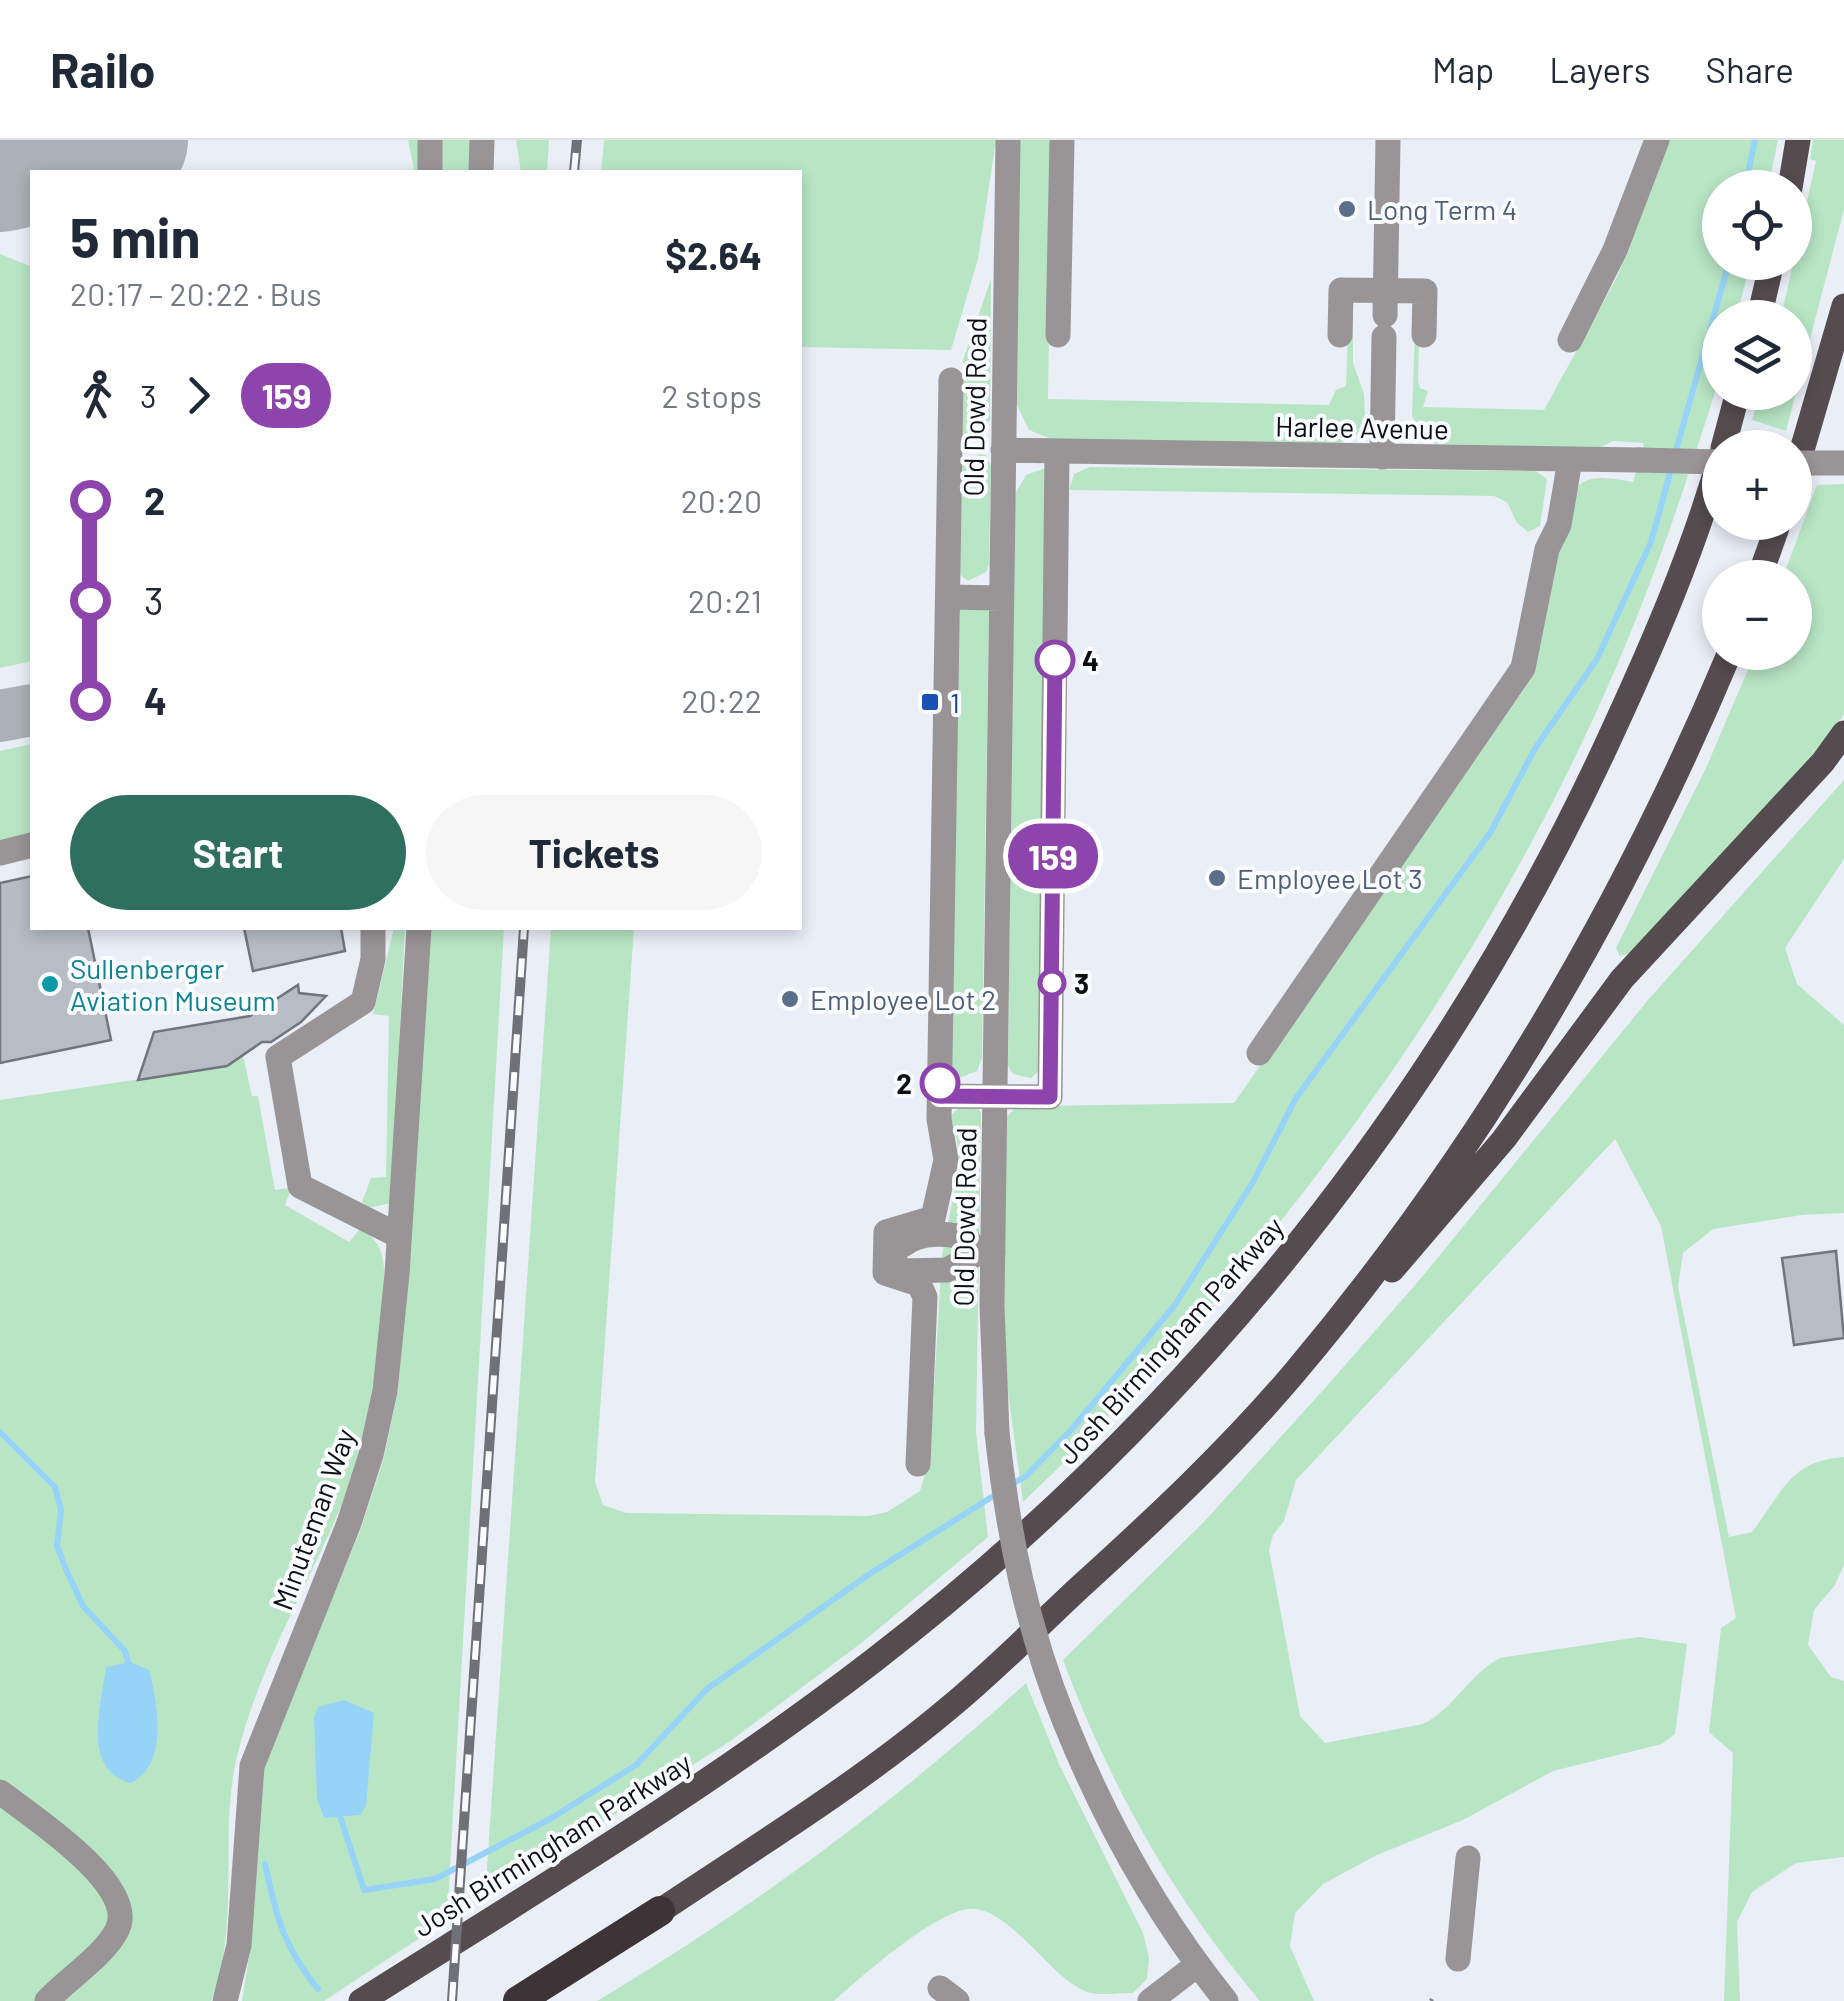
<!DOCTYPE html>
<html lang="en">
<head>
<meta charset="utf-8">
<style>
	body { margin:0; font-family:Barlow,sans-serif; background:#f6f6f7; color:#1f2937; height:100vh; display:flex; flex-direction:column; font-size:38px; white-space:nowrap }
	* { box-sizing:border-box; margin:0 }
	p { font-size:32px; color:#747a83 }
	.icon { flex:none; width:55px; height:55px; fill:none; stroke:currentColor; stroke-width:2; stroke-linecap:round; stroke-linejoin:round }
	.map { position:relative; flex:1; overflow:hidden }
	.details { position:absolute; left:30px; top:30px; width:772px; height:760px; display:flex; flex-direction:column; background:#fff; border-radius:0px; box-shadow:0 5px 15px #0003 }
	.details>* { flex:none }
	.badge { padding:0 20px; border-radius:32px; font-size:35px; line-height:65px }
	.buttons { position:absolute; left:1702px; top:30px; display:grid; gap:20px }
	.buttons a { display:grid; place-items:center; width:110px; height:110px; border-radius:50%; background:#fff; box-shadow:0 5px 15px #0003; font-size:50px }
	.map>.badge { position:absolute; translate:-50% -50%; box-shadow:0 0 0 5px #fff }
	.legs { display:flex; align-items:center; gap:15px; height:110px; padding:0 40px; font-size:32px }
	.legs p { margin-inline-start:auto }
	.summary { display:flex; align-items:center; justify-content:space-between; height:170px; padding:0 40px }
	h1 { font-size:55px; font-weight:700; line-height:75px }
	.primary-button { display:flex; gap:20px; margin-top:auto; padding:20px 40px }
	.primary-button a { flex:1; height:115px; border-radius:60px; background:#2e6f5e; color:#fff; font-size:40px; font-weight:700; line-height:115px; text-align:center }
	.primary-button a+a { background:#f6f6f7; color:#1f2937 }
	ul { padding:0 40px; list-style:none }
	li { display:flex; align-items:center; gap:35px; height:100px; font-size:38px }
	li i { display:grid; place-items:center; width:15px; height:100%; margin:0 12px; background:currentColor }
	li i::after { content:''; width:25px; height:25px; margin:-12px; border:8px solid; border-radius:50%; background:#fff }
	li p { margin-inline-start:auto }
	li:first-child i { background:linear-gradient(#0000 50%,currentColor 0) }
	li:last-child i { background:linear-gradient(currentColor 50%,#0000 0) }
	header { display:flex; align-items:center; gap:60px; box-sizing:border-box; height:140px; padding:0 50px; background:#fff; border-bottom:2px solid #e0e1e3 }
	header strong { font-size:48px }
	nav { display:flex; gap:55px; margin-inline-start:auto; font-size:35px }
	.map>svg:first-child { display:block }
</style>
</head>
<body>
<header>
<strong>Railo</strong>
<nav><a>Map</a><a>Layers</a><a>Share</a></nav>
</header>
<div class="map">
<svg width="1844" height="1861" viewBox="0 0 1844 1861">
	<rect width="100%" height="100%" fill="#eaeef7"/>
	<path fill="#b8e6c5" d="M408,0H470L472,32H399L414,29Z
		M516,0H549L547,32H521Z
		M604,0H996L978,119L951,210L800,207V32H601Z
		M1018,0H1052L1048,259L1329,265L1336,250L1346,246L1349,161L1353,160V223L1364,254L1365,279L1357,296L1340,303L1053,300L1029,290L1016,263Z
		M1669,0H1778L1768,47L1720,48V122L1751,123L1736,177L1720,178V236L1714,255C1683,354 1650,451 1608,546C1472,853 1266,1131 1023,1362L1004,1223L1006,978L1015,968L1038,966L1234,963L1527,545L1535,529L1570,357C1583,331 1608,338 1633,342L1644,303L1613,301L1599,308L1437,304L1423,298L1412,276L1416,160H1420L1418,241L1420,248L1428,251L1423,267L1544,270L1617,137Z
		M1813,0H1844V69L1786,291L1752,280L1760,253L1795,252V178L1781,177L1816,21L1810,19Z
		M0,114L32,127V521L0,528Z
		M991,139L990,280L980,295L965,298L961,295L963,220Z
		M980,314L986,315L991,326L989,424L986,432L968,441L958,433L962,322Z
		M1090,327L1536,331L1547,339L1540,386L1528,392L1517,383L1507,362L1494,356L1069,350L1074,334Z
		M1045,328L1039,931L1031,938L1013,934L1008,926L1014,356L1026,335Z
		M1844,344V575L1793,640L1631,813L1620,816L1616,808L1706,628L1755,513L1795,512V438L1783,437L1817,345Z
		M960,465L986,467L989,472L982,918L977,931L959,938L951,930L957,470Z
		M32,604V718L0,725V611Z
		M1844,640V719L1785,808L1797,844L1844,885V1073L1802,1075L1713,1089L1683,1113L1678,1147L1729,1397L1752,1392C1783,1352 1789,1321 1844,1317V1425L1835,1445L1814,1470L1808,1505L1831,1537L1844,1541V1717L1796,1723L1752,1752L1737,1782L1740,1861H1724L1733,1613L1709,1592L1721,1488L1736,1478L1661,1086L1615,999L1296,1340L1284,1381L1273,1395L1269,1410L1300,1576L1325,1603L1423,1584C1454,1569 1469,1534 1500,1518L1639,1497L1687,1504L1675,1594L1662,1604L1553,1631L1463,1680L1377,1715L1323,1744L1295,1773L1290,1806L1314,1861H1260C1174,1759 1110,1646 1063,1520L1202,1384L1326,1247L1422,1137L1648,860Z
		M394,788H405L391,1063L368,1068L362,1062L371,1038L386,1037L389,876L373,874Z
		M430,788H504L447,1780L324,1861H242L251,1804L261,1628L360,1391L383,1321L398,1251Z
		M551,788H634L595,1342L603,1365L626,1373L868,1376L887,1372L920,1351L930,1317L942,1115L959,1026L957,1000L950,976L959,968L978,967L981,973L976,1292L988,1397L864,1501L729,1602L485,1757Z
		M243,915L252,956H258L275,1050L288,1048L290,1052L285,1065L349,1102L360,1089C391,1103 385,1143 382,1170C378,1221 375,1271 359,1320C324,1422 260,1515 236,1621C219,1700 241,1785 211,1861H0V960L227,926Z
		M1026,1543L1059,1624L1143,1793L1149,1818L1147,1839L1133,1853C1119,1853 1100,1856 1087,1852C1049,1838 1008,1764 968,1769C932,1774 862,1836 834,1861H597C754,1767 891,1666 1026,1543Z"/>
	<path fill="#97d3f7" d="M130,1522L149,1530C158,1563 169,1627 130,1643C81,1629 101,1566 106,1527Z
		M344,1560L374,1573L366,1666L360,1675L324,1678L317,1659L314,1578L318,1567Z"/>
	<g fill="none" stroke-linecap="round" stroke-linejoin="round">
		<path stroke="#97d3f7" stroke-width="6" d="M1745,48L1755,0
			M1675,314L1729,122
			M0,1292L55,1347L61,1370L57,1406L65,1427L83,1466L125,1511L130,1529
			M1009,1346L1026,1336L1072,1289L1174,1166L1253,1042L1296,958L1490,693L1536,607L1597,519L1651,402L1672,326
			M341,1679L364,1750L435,1739L550,1679L636,1625L707,1549L868,1435L998,1353
			M265,1724C276,1775 283,1807 318,1849"/>
		<path stroke="#acb0b7" stroke-width="52" d="M0,21L49,0
			M0,576L32,570"/>
		<path stroke="#acb0b7" stroke-width="132" d="M0,26L122,0"/>
	</g>
	<path fill="#b8bdc5" stroke="#72757d" stroke-width="2.5" d="M32,736V788H88L111,900L0,923V743Z
		M244,788H341L345,811L253,831Z
		M298,845L299,853L326,856L301,882L271,902H262L227,926L138,940L154,892L250,876Z
		M1836,1111L1844,1198L1794,1205L1782,1118Z"/>
	<g fill="none" stroke-linecap="round" stroke-linejoin="round">
		<path stroke="#7e8187" stroke-width="4" stroke-dasharray="10 5" stroke-linecap="butt" d="M1431,1861L1432,1859"/>
		<path stroke="#999496" stroke-width="25" d="M430,0V32
			M481,32L482,0
			M1385,175L1388,0
			M1058,195L1062,0
			M1340,195L1341,150L1425,151L1424,195
			M1570,200L1615,110L1657,0
			M1003,310L1639,320
			M1382,317L1384,197
			M948,457L1001,458
			M0,713L32,705
			M373,788V819L363,862L278,917L300,1046L399,1096
			M1259,913L1523,528L1547,409L1559,385L1570,320
			M940,956L1050,957L1057,312
			M903,1105C919,1092 951,1091 969,1101
			M898,1126L902,1131L947,1130L980,1112H993
			M997,1293L992,1166L1008,0
			M918,1324L925,1157L919,1144L885,1133L886,1092L933,1078L946,1020L939,979L951,240
			M1065,1582C1105,1681 1159,1778 1226,1861
			M0,1652C30,1675 140,1746 117,1790C103,1817 68,1838 47,1861
			M1458,1819L1468,1718
			M940,1848L957,1861
			M225,1861L239,1805L252,1626L349,1383L371,1315L385,1251L397,1134L419,788
			M1150,1861L1197,1825"/>
		<path stroke="#544c4e" stroke-width="25" d="M1790,48L1798,0
			M1759,178L1772,122
			M1723,308L1738,252
			M1795,334L1844,166
			M1759,438L1779,382
			M1392,1130L1504,999L1622,839L1823,622L1844,593
			M660,1771C757,1706 860,1643 950,1567C995,1530 1037,1487 1080,1447C1155,1379 1230,1309 1295,1232C1477,1016 1621,772 1730,512
			M361,1861C534,1752 711,1646 873,1521C1191,1276 1445,958 1612,593C1653,504 1693,412 1720,317"/>
		<path stroke="#3c3436" stroke-width="30" d="M518,1861L660,1771"/>
		<g stroke="#6f7177" stroke-width="10">
			<path id="rail" d="M574,32L577,0
				M452,1861L524,788"/>
		</g>
		<use href="#rail" stroke="#f9fbff" stroke-width="6" stroke-dasharray="19" stroke-linecap="butt"/>
		<path stroke="#999496" stroke-width="25" d="M1639,320L1720,322
			M1795,323H1844
			M997,1293C1008,1394 1027,1488 1065,1582"/>
	</g>
	<g fill="none" stroke-linecap="round" stroke-linejoin="round">
		<g stroke="#fff" stroke-width="22">
			<path id="line-1" d="M940,943V956L1050,957L1055,520"/>
		</g>
		<use href="#line-1" stroke="#8e44ad" stroke-width="15"/>
	</g>
	<g fill="#5c6f8a" stroke="#f9fbff" stroke-width="4">
		<circle cx="1347" cy="69" r="10"/>
		<circle cx="1217" cy="738" r="10"/>
		<circle cx="790" cy="859" r="10"/>
	</g>
	<g fill="#fff" stroke="#8e44ad" stroke-width="5">
		<circle cx="1055" cy="520" r="18"/>
		<circle cx="1052" cy="843" r="12"/>
		<circle cx="940" cy="943" r="18"/>
	</g>
	<rect fill="#1a4fb4" stroke="#f9fbff" stroke-width="4" x="920" y="552" width="20" height="20" rx="5"/>
	<circle fill="#0f9aa8" stroke="#f9fbff" stroke-width="4" cx="50" cy="844" r="10"/>
	<g text-anchor="middle" dominant-baseline="central" stroke-width="8" stroke-linejoin="round" paint-order="stroke">
		<g font-size="28" fill="#4e5e75" stroke="#f9fbff" text-anchor="start">
			<text x="1367" y="69">Long Term 4</text>
			<text x="1237" y="738">Employee Lot 3</text>
			<text x="810" y="859">Employee Lot 2</text>
		</g>
		<g font-size="28" fill="#0e0f12" stroke="#f9fbff">
			<text transform="translate(974 267) rotate(-89)">Old Dowd Road</text>
			<text transform="translate(1362 287) rotate(1)">Harlee Avenue</text>
			<text transform="translate(964 1077) rotate(-89)">Old Dowd Road</text>
			<text transform="translate(1170 1200) rotate(-48)">Josh Birmingham Parkway</text>
			<text transform="translate(313 1379) rotate(-70)">Minuteman Way</text>
			<text transform="translate(552 1704) rotate(-32)">Josh Birmingham Parkway</text>
		</g>
		<g font-size="28" font-weight="bold" fill="#0e0f12" stroke="#f9fbff" text-anchor="start">
			<text x="1082" y="520">4</text>
			<text x="1074" y="843">3</text>
			<text x="912" y="943" text-anchor="end">2</text>
		</g>
		<g font-size="28" fill="#164399" stroke="#f9fbff" text-anchor="start">
			<text x="950" y="562">1</text>
		</g>
		<g font-size="28" fill="#0d838f" stroke="#f9fbff" text-anchor="start">
			<text x="70" y="828">Sullenberger<tspan x="70" dy="32">Aviation Museum</tspan></text>
		</g>
	</g>
</svg>
<div class="buttons">
<a><svg class="icon" aria-label="locate" viewBox="0 0 24 24"><circle cx="12" cy="12" r="6"/><path d="M12 2v4M12 18v4M2 12h4M18 12h4"/></svg></a>
<a><svg class="icon" aria-label="layers" viewBox="0 0 24 24"><path d="M12 4l9 5-9 5-9-5zM3 14l9 5 9-5"/></svg></a>
<a>+</a>
<a>−</a>
</div>
<b class="badge" style="left:1053px;top:716px;background:#8e44ad;color:#fff">159</b>
<section class="details">
<div class="summary"><div><h1>5 min</h1><p>20:17 – 20:22 · Bus</p></div><b>$2.64</b></div>
<div class="legs"><svg class="icon" aria-label="walk" viewBox="0 0 24 24"><circle cx="13" cy="4" r="2"/><path d="M13 8l-2 6 4 7M11 14l-3 7M7 12l3-4h3l4 4"/></svg>3<svg class="icon" aria-label="forward" viewBox="0 0 24 24"><path d="M9 5l7 7-7 7"/></svg><b class="badge" style="background:#8e44ad;color:#fff">159</b><p>2 stops</p></div>
<ul>
<li><i style="color:#8e44ad"></i><b>2</b><p>20:20</p></li>
<li><i style="color:#8e44ad"></i><span>3</span><p>20:21</p></li>
<li><i style="color:#8e44ad"></i><b>4</b><p>20:22</p></li>
</ul>
<div class="primary-button"><a>Start</a><a>Tickets</a></div>
</section>
</div>
</body>
</html>
